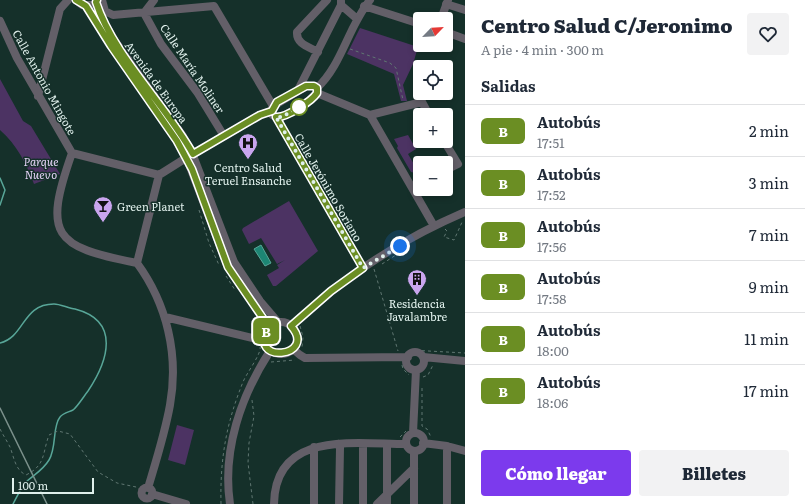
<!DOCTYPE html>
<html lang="es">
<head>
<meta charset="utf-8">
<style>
	body { margin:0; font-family:Literata,serif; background:#f2f2f3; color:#1f2937; height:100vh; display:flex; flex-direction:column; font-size:15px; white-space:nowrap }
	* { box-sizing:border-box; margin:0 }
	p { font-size:13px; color:#747a83 }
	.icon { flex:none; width:22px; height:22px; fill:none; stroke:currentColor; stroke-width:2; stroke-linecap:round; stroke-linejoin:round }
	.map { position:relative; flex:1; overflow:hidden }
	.drawer { display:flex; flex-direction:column; background:#fff; width:340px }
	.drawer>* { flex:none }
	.badge { padding:0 8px; border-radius:6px; font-size:14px; line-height:26px }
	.needle { width:26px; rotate:65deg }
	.fabs { position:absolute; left:413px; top:12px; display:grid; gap:8px }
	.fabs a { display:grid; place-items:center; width:40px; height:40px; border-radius:4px; background:#fff; box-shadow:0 2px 6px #0003; font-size:20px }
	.scale { position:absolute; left:12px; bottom:10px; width:82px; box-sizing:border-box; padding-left:4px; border:2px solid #e0f0ec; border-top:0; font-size:11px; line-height:14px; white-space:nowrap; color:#e0f0ec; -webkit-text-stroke:3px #15302a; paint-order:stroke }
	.you { position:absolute; width:20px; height:20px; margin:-10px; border:3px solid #fff; border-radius:50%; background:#1a73e8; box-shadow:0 0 0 6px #1a73e833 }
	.map>.badge { position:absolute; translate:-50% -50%; box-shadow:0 0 0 2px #fff }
	h2 { padding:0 16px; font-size:15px; line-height:36px }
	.round { display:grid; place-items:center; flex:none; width:42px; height:42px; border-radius:4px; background:#f2f2f3 }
	.head { display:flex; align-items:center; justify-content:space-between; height:68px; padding:0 16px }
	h1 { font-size:19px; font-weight:800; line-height:30px }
	.cta { display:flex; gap:8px; margin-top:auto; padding:8px 16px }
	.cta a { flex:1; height:46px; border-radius:4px; background:#7c3aed; color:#fff; font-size:16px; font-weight:800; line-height:46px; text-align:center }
	.cta a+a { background:#f2f2f3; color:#1f2937 }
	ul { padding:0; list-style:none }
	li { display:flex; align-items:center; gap:12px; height:52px; padding:0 16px; border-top:1px solid #e0e1e3 }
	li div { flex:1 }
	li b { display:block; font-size:15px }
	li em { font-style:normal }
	li .badge { min-width:44px; font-weight:700; text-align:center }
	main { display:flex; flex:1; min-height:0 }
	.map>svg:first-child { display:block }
</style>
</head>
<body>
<main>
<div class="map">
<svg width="465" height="504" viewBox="0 0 465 504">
	<rect width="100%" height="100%" fill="#15302a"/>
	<path fill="#4c3363" d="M360,28L418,47L413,64L403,85L407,101H401L394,74L347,54Z
		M0,79L23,121L31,126L60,174L34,184C26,163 17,145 0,130Z
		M408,135L416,149L408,154L418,171L415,173L411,172L397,148L398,146L394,139Z
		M289,201L318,251L276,286H273L267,275L279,268L277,265L285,260L277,264L261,238L249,244L242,230L243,228Z
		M177,425L194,430L185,465L168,460Z"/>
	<path fill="#1d8674" stroke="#58a698" d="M261,245L271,263L265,266L254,249Z"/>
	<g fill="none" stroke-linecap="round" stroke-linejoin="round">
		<path stroke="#58a698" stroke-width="1.5" d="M0,178L5,190L0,205
			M0,343C25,337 22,304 54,304C60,304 68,308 75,309C121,321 108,361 88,391C84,396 78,406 73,410C69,412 63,413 60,417C52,427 57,447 49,460C43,470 35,474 27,481C21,487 17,497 13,504"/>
		<path stroke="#607772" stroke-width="1" stroke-dasharray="3 3" stroke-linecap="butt" d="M350,49L390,63L396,68L403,100
			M199,210L209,243L219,265
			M445,229L447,231L444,237L454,240L463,220
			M382,264L396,255
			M374,269L398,351
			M226,276L235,290
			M300,326L303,337L302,347
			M257,333L259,327
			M410,350L465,353
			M271,362L295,360
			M402,365L403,369L409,375
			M423,377L428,375L433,365
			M422,388V426L427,429L431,437
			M252,400L254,416L249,443L248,463L253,504
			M0,429C3,435 7,441 10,447C14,457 15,470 26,475C46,465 42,454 49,435L58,431L70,434L98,472L117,483L136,487L141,491
			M400,437L406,431
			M221,504C220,459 226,424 243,382C246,374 262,353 260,347"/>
		<path stroke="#635f68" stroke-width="8" d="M76,0L82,5H91
			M102,0L105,11L113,15L214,6L273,106
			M154,0L144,13L161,44L197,92L224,136
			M96,2L100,15L115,41L183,136L192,153L234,262L260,301L278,322
			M446,4L465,10
			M341,5L356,18
			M86,6L111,46L177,141L187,159L228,267L269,327
			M364,6L420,24
			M441,19L448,0
			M0,21L17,58L72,153
			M446,32L465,39
			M318,52C309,47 296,44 297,32L327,0
			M306,86H314L317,88V93L312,99L282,117L278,118L272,115V108L275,105Z
			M317,88C342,65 348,27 370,0
			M298,90L341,5V1
			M317,93L370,115L434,226
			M38,96L60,9L68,0
			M370,115L422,102L429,115
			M276,117L363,268
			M444,141L458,164L446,170
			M72,153C43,235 53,247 137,263
			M72,153L159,175
			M193,154L260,115L271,111
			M137,263C167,304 179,355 170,405C165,433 156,461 148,488
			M137,263L159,175L186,158
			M165,317L265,341
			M265 338a16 16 0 1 1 32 0a16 16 0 1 1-32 0Z
			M291,326C314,306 337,285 363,268C395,246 430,227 465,212
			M293,349L300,355L305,358L408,357
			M406 361a9 9 0 1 1 18 0a9 9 0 1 1-18 0Z
			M423,357L465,361
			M413,433L416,370
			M406 442a9 9 0 1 1 18 0a9 9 0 1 1-18 0Z
			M423,443L447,446L465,451
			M338,444L340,448L339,504
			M447,446V504
			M414,451V504
			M141.5 493a5.5 5.5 0 1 1 11 0a5.5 5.5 0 1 1-11 0Z
			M152,494L186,504
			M230,504C222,450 241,396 270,351
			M274,504C275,430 355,444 406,444
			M314,504V447
			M363,504V444
			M377,504L414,468
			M387,504V444"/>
		<path stroke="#7b908b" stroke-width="1.5" d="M0,408L47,504"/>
	</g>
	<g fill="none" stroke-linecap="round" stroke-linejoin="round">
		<g stroke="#fff" stroke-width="9">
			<path id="line" d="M76,0L86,6L111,46L177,141L192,169L228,267L269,327C245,365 319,358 291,326L331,291L363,268L276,117C286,118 312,101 317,93V88L314,86H306L277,102L272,111L260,115L193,154C165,104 113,55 96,2L97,0"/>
		</g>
		<use href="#line" stroke="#6b8e23" stroke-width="6"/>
		<path stroke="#e0f0ec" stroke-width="4" stroke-dasharray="0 7.2" d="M299,107L302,105L282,117H276L363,268L400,246"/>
	</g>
	<defs>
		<g id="hospital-pin" transform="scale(1)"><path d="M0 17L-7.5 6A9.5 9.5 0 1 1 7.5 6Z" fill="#c9a5ee" stroke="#15302a"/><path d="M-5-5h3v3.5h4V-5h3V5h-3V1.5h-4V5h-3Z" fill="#111"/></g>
		<g id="bar-pin" transform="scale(1)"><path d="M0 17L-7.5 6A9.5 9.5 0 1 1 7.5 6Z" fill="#c9a5ee" stroke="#15302a"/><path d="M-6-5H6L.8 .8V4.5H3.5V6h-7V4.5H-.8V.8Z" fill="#111"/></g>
		<g id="building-pin" transform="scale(1)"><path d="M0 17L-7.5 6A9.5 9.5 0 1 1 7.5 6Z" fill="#c9a5ee" stroke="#15302a"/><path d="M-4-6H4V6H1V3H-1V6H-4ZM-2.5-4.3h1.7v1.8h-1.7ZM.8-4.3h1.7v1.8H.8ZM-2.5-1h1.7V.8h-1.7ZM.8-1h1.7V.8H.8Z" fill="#111"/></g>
	</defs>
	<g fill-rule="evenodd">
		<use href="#hospital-pin" x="248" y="143"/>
		<use href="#bar-pin" x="103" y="206"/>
		<use href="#building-pin" x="417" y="279"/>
	</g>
	<circle fill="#fff" stroke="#6b8e23" stroke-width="2" cx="299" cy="107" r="8"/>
	<g text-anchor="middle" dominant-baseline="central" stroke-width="3" stroke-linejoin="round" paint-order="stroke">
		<g font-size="11" fill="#e0f0ec" stroke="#15302a">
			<text transform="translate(193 68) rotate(56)">Calle María Moliner</text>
			<text transform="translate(45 82) rotate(61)">Calle Antonio Mingote</text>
			<text transform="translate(157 82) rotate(54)">Avenida de Europa</text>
			<text transform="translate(329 187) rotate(60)">Calle Jerónimo Soriano</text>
		</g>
		<g font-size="11" font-style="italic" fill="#e2d1f4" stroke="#15302a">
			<text x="41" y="161">Parque<tspan x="41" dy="13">Nuevo</tspan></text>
		</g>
		<g font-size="11" fill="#e0f0ec" stroke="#15302a">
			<text x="248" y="167">Centro Salud<tspan x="248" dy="13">Teruel Ensanche</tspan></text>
			<text x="117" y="206" text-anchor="start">Green Planet</text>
			<text x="417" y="303">Residencia<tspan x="417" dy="13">Javalambre</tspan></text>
		</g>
	</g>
</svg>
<div class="fabs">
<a><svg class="needle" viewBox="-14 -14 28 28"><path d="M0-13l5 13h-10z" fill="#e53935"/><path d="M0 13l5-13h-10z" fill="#747a83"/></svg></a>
<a><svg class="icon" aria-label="locate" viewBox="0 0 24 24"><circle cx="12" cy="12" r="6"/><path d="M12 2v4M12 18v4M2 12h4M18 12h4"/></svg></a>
<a>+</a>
<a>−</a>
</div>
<div class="scale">100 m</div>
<div class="you" style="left:400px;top:246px"></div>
<b class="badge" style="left:266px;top:331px;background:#6b8e23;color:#fff">B</b>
</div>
<section class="drawer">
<div class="head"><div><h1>Centro Salud C/Jeronimo</h1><p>A pie · 4 min · 300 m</p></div><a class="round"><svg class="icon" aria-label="heart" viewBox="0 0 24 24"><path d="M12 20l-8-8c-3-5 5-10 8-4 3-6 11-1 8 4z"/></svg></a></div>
<h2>Salidas</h2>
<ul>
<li><span class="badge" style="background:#6b8e23;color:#fff">B</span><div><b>Autobús</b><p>17:51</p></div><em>2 min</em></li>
<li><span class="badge" style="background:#6b8e23;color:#fff">B</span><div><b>Autobús</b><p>17:52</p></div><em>3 min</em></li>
<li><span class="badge" style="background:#6b8e23;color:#fff">B</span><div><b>Autobús</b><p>17:56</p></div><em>7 min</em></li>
<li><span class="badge" style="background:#6b8e23;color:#fff">B</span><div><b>Autobús</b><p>17:58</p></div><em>9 min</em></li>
<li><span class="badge" style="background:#6b8e23;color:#fff">B</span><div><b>Autobús</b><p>18:00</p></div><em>11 min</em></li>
<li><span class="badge" style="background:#6b8e23;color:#fff">B</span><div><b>Autobús</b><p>18:06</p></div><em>17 min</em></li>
</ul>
<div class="cta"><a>Cómo llegar</a><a>Billetes</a></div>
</section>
</main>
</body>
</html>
